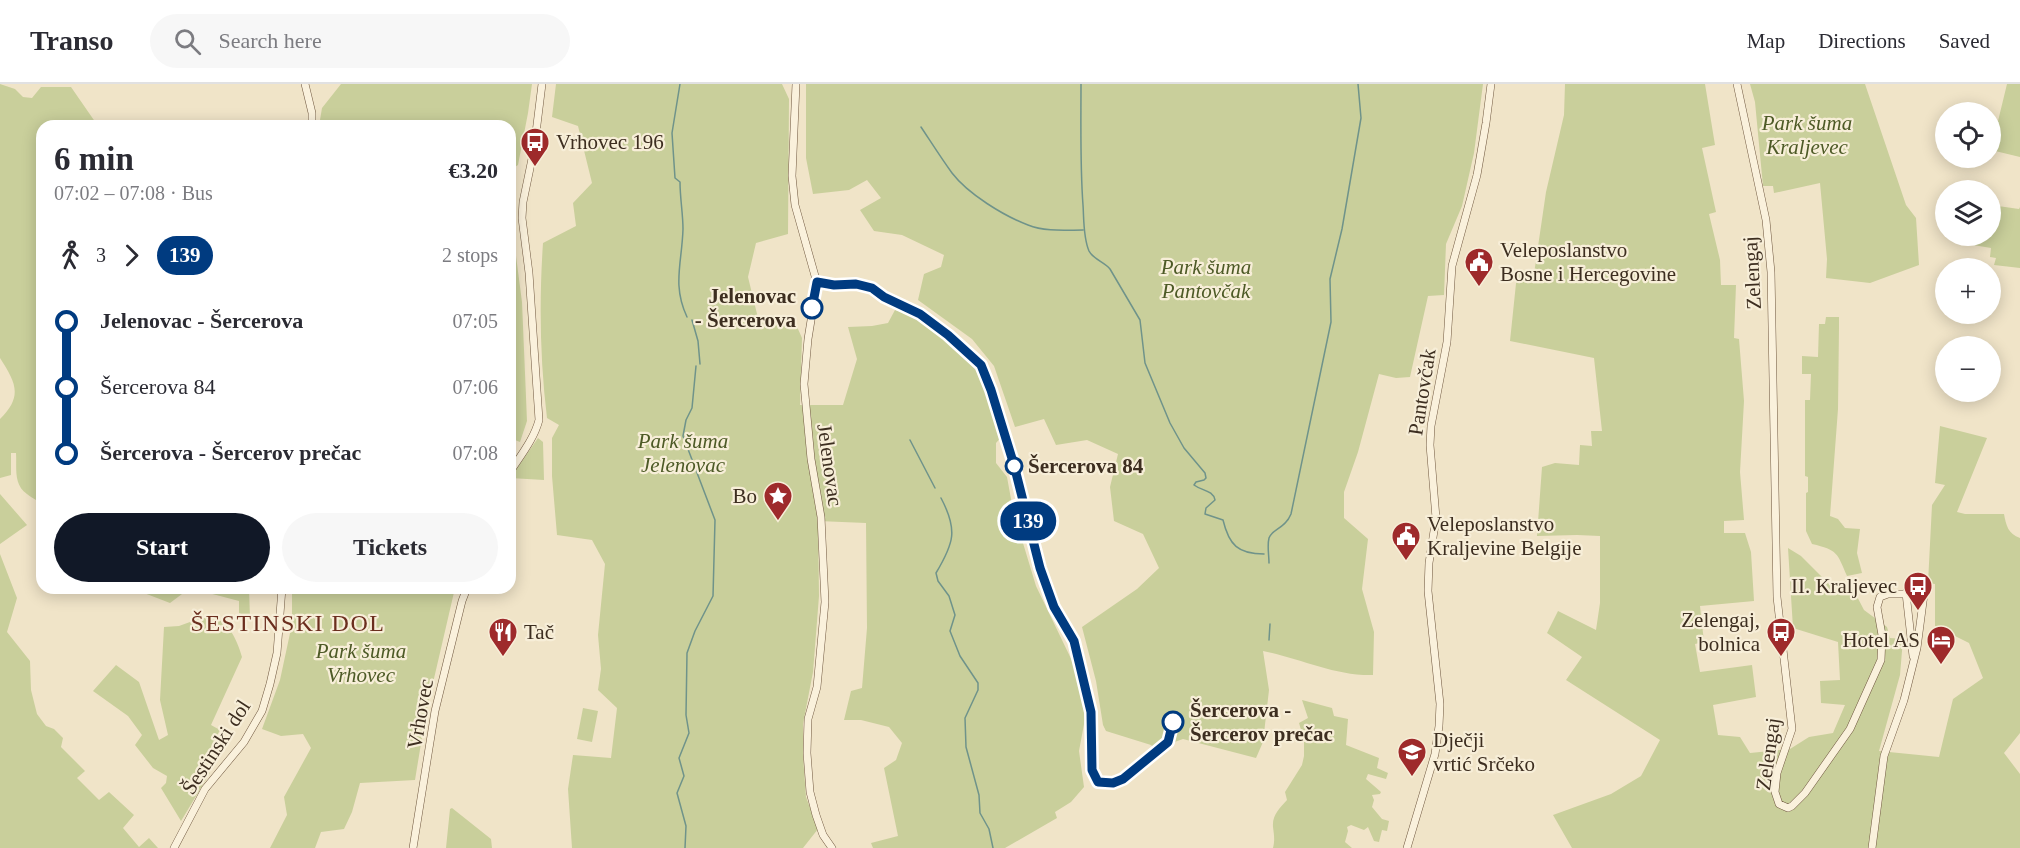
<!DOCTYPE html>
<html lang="en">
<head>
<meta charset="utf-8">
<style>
	body { margin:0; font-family:"Times New Roman",serif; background:#f7f7f7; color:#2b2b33; height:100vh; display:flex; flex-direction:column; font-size:22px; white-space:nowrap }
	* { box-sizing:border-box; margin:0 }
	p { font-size:20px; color:#7c7c81 }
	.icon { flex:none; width:33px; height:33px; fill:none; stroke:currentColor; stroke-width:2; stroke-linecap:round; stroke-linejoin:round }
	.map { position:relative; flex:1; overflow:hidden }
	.side { position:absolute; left:36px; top:36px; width:480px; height:474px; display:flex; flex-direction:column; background:#fff; border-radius:18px; box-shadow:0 3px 15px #0003 }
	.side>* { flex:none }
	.badge { padding:0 12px; border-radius:20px; font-size:21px; line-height:39px }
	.tools { position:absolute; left:1935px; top:18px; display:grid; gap:12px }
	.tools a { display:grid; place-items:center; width:66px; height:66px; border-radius:50%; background:#fff; box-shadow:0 3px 15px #0003; font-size:30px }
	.map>.badge { position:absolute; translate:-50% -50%; box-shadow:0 0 0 3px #fff }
	.legs { display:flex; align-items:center; gap:9px; height:66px; padding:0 18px; font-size:20px }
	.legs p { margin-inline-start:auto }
	.head { display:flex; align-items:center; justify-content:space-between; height:102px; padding:0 18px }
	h1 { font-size:33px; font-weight:700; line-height:45px }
	.primary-button { display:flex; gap:12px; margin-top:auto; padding:12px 18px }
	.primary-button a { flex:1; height:69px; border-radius:36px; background:#111827; color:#fff; font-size:24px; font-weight:700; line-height:69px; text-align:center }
	.primary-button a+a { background:#f7f7f7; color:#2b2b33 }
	ul { padding:0 18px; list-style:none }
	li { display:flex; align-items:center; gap:21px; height:66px; font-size:22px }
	li i { display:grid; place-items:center; width:9px; height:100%; margin:0 8px; background:currentColor }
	li i::after { content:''; width:15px; height:15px; margin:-8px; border:4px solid; border-radius:50%; background:#fff }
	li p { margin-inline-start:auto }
	li:first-child i { background:linear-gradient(#0000 50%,currentColor 0) }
	li:last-child i { background:linear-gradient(currentColor 50%,#0000 0) }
	header { display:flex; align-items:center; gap:36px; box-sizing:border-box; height:84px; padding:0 30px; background:#fff; border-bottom:2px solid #e1e1e2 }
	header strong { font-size:28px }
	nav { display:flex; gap:33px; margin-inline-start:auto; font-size:21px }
	.search { width:420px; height:54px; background:#f7f7f7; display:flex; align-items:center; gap:15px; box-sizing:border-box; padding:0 21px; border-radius:33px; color:#7c7c81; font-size:22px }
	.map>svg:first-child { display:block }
</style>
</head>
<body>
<header>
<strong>Transo</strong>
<div class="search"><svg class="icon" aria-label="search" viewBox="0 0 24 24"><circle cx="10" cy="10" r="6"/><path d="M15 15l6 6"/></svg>Search here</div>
<nav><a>Map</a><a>Directions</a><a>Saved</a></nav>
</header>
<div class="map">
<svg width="2020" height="764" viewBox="0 0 2020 764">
	<rect width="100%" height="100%" fill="#f0e4c8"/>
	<path fill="#c9cf9b" d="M0,0L15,5L23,13L32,14L41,3H71L98,42H42V423C39,416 33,415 27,410C13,400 17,384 16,369H11V391L0,394V335C23,312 16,299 0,274Z
		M341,0H532L528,29L518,81L510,86V42H319L322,24Z
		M556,0H782L789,15L788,150L756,159L748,193L758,234L778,231L794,236L802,254L800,321H843L857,275L848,243L872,242L888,239L895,226C915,230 965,264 978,279C990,294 998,332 1003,351L996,359V379L1007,393L1013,426L1036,502L1075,583L1087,624L1079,667L1084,703L1071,718L1055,728L1057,734L1005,764H873L871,759L898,752L884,684L896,676L902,659L889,643L861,636H844L851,607L862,604L867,544L866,439L818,437L819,512L813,588L803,640V672L806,713L818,745L803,764H572L568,705L573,671L611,674L617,624L598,606L601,585L598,551L605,480L592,456L557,451L552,392V354L559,341L547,334C540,276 539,218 543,159L576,142L573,119L592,99L578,42L552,33Z
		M806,0H1483L1474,69L1462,122L1446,160L1444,211L1428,212L1410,293L1396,294L1379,290L1358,368L1344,408V434L1368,455L1362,505L1374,548L1373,591C1334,592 1300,574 1263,567L1269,606L1263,658L1256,674L1183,655L1155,665L1151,661L1106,647L1103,641L1096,597L1082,543L1137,505L1159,484L1143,450L1114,437L1110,403L1118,370L1087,356L1056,361L1044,335L1015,343L994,282L972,255L918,216L924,190L941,183L944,171L902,151L874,147L860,126L881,114L867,96L849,106L813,110L806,74Z
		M1565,0H1705L1715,61L1702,64L1716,128L1709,130L1720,176L1721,201H1736L1734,254L1739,255L1744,317L1740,388L1744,436L1724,437V449H1745L1751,468L1754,517L1700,522L1704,558L1695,560L1700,588L1752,581L1756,613L1713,621L1718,651L1740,653L1750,669L1790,665L1809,653L1833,649L1845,621L1821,619L1820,597L1840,596L1838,558L1793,544L1788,464L1801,472L1829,500L1851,501L1864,526L1887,543L1890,554L1903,555L1900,591L1879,667L1939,673L1953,615L1983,594L1969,559L1935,542V500L1928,499L1932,421L1945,401L1935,399L1940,342L1987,354L1957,428L1965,430H2004C2006,441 2008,450 2020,454V649L2004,669L2020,690V764H1572L1553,731L1611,710L1641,692L1660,656L1566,596L1582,573L1547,549L1558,527L1596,546L1600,519V452L1577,451L1537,452L1542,383L1555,379L1579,381L1580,361L1592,362L1591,347H1602L1594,274L1510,257L1517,190H1534L1546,108L1564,31Z
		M1750,0H1865L1906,121L1916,134L1919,181L1870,199L1826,194L1827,175L1820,99L1774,109L1773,102H1763L1755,18Z
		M2007,0H2020V73L1991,66Z
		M510,121L516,124L513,149L522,218L527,337L520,358L510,354Z
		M1991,121L2019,125L2020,123V184L1994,181L1996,174L1990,173L1991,164L1973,161L1975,152H1990Z
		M1826,233H1839V243L1838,325L1830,432L1838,435L1845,444L1860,445L1857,469L1862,489L1847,492C1837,469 1838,466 1812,460L1806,447V409L1808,408V393L1805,392V316H1810L1811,290H1802V272L1818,273L1819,240H1825Z
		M538,354L543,358L544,396L510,394Z
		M0,410L27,441L0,460Z
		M0,470L17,514L7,548L30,577L31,606L37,630L46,642L54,645L63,654L61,663L85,687L77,694L99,716L109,708L134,731L123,744L139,763L149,754L158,764H0Z
		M131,504H184L186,507L170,519Z
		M199,504H249L250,534L239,529V517L201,507Z
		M292,504H455L426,629L415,696L360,699L352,728L344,745L321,748L315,764H270L287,731L284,713L311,664L303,650L281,652L262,645L280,596L292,540Z
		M201,534C206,534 213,533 217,535C231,541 238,559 242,573L211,641L220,646L211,663L214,669L206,686L210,689L181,737L161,704L166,699L167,692L153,684L135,661L142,651L128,632L93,607L116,581L139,598L159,656L168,651L160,616L164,543L179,542Z
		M1302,616L1332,624L1334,632L1348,635L1346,661L1379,674L1377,684L1388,689L1386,695L1368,690L1366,695L1381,708L1380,710L1372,711L1374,716L1372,723L1382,735L1389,737L1387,747L1382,746L1379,758L1374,757L1368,743L1364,746L1351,741L1347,743L1348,747L1345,758L1352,764H1273C1275,756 1274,751 1273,743C1272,731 1280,724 1287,716L1285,708L1302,681L1304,672V656L1299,639L1308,634Z
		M583,624L598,627L592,658L577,655Z
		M452,724L491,755L492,764H446L450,725Z"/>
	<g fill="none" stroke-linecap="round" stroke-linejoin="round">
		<path stroke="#6f938a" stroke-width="1.5" d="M680,0L672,49L675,94L680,98C680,114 683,130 683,145C682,179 672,201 687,233
			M1081,0C1081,40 1080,81 1083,121C1084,135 1083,153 1089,167C1093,175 1104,178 1110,185L1140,236L1145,279L1170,339L1184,364L1205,389L1206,394L1204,396L1196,398L1194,401C1202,407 1213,406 1215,416L1206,424L1205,430L1223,436C1229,461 1238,470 1264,470
			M921,43C931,58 941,74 952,89C968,110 1004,132 1028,141C1045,148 1066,146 1083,146
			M692,236L698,257L700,280
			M910,356L935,404
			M941,414C958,446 954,459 936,489L938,497L949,512L955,531L950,547L960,572L978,599V606L965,634L966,663L979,711L980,729L989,745L993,764
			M1269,479C1269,471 1267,462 1269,454C1272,445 1285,445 1291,430L1331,238L1330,195L1342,145L1361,34L1358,0
			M1269,556L1270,540
			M685,764L686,742L677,709L684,692L679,674L689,649L686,631L687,569L695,547L713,512L715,436L683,352L686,336L692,324L696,282"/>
		<g stroke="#6f573f" stroke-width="8">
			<path id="secondary" d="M305,0L312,29V42
				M796,0L792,92L795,121L817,199L808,255L804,300L811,375L821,433L825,518L817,603L808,635L807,669L810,708L816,731L823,751L832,764
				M1737,0L1766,136L1771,188L1777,513L1792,645L1777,689L1775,708L1779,720L1788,724L1792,722L1805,709L1850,645L1881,576L1882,551L1877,523L1880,513L1888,510H1924L1917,564L1904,616L1884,672L1872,764
				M510,388C521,371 534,355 539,336L529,189L522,134L523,118L534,65L542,0
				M1906,509L1913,572
				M174,764L205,705L244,658L262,627L270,600L277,569L282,504
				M413,764L435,627L462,517L467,504
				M1407,764L1435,670L1439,642L1440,620L1428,507L1429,479L1436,434L1430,361L1431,342L1447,258L1452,182L1477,91L1486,39L1491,0"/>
		</g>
		<use href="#secondary" stroke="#faf1dc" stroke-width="7"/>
	</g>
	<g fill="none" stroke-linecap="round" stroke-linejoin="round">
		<g stroke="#fff" stroke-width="14">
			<path id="line-1" d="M812,224L817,198L834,201L856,200L872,204L884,213L920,230L948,251L981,281L991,306L1014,381L1040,484L1054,523L1074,557L1091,628L1092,686L1098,698L1113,699L1123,695L1168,658L1173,638"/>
		</g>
		<use href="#line-1" stroke="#003b80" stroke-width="9"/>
	</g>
	<defs>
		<g id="bus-pin" transform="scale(1.5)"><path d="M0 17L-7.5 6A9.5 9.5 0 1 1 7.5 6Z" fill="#9e2a2b" stroke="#f7eed8"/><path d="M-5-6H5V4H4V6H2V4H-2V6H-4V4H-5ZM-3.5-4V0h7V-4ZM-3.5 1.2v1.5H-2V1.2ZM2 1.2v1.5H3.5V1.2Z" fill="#fff"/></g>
		<g id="civic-pin" transform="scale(1.5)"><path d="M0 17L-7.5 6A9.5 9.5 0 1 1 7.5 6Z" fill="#9e2a2b" stroke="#f7eed8"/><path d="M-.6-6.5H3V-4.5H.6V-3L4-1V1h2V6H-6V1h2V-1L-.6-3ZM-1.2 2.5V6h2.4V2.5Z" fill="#fff"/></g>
		<g id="sight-pin" transform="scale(1.5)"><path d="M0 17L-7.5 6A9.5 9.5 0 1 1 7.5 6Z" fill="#9e2a2b" stroke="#f7eed8"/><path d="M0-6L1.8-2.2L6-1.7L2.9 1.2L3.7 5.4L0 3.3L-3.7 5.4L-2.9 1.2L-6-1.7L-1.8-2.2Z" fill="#fff"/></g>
		<g id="restaurant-pin" transform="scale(1.5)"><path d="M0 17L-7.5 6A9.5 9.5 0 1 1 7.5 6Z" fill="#9e2a2b" stroke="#f7eed8"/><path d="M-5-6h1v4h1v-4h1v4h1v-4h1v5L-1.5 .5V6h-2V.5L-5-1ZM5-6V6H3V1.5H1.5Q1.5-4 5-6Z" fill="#fff"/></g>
		<g id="hotel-pin" transform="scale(1.5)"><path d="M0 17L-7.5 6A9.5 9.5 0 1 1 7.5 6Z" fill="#9e2a2b" stroke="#f7eed8"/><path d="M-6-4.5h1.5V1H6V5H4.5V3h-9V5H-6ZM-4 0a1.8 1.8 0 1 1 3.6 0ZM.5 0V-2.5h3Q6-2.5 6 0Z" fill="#fff"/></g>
		<g id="school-pin" transform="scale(1.5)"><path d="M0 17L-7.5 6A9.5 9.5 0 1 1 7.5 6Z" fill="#9e2a2b" stroke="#f7eed8"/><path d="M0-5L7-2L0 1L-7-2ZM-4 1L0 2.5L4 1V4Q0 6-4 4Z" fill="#fff"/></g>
	</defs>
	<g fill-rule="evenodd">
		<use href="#bus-pin" x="535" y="58"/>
		<use href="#civic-pin" x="1479" y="178"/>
		<use href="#sight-pin" x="778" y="412"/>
		<use href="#civic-pin" x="1406" y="452"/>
		<use href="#bus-pin" x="1918" y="502"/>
		<use href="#restaurant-pin" x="503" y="548"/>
		<use href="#bus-pin" x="1781" y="548"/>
		<use href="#hotel-pin" x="1941" y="556"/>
		<use href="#school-pin" x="1412" y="668"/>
	</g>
	<g fill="#fff" stroke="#003b80" stroke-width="3">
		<circle cx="812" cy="224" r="10"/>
		<circle cx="1014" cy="382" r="8"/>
		<circle cx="1173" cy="638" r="10"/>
	</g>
	<g text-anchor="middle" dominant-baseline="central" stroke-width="4.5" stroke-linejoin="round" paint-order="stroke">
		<g font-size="21" font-style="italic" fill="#4d5a26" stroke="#f7eed8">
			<text x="1807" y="39">Park šuma<tspan x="1807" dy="24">Kraljevec</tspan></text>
			<text x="1206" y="183">Park šuma<tspan x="1206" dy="24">Pantovčak</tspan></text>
			<text x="683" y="357">Park šuma<tspan x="683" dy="24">Jelenovac</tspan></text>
			<text x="361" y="567">Park šuma<tspan x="361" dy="24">Vrhovec</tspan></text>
		</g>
		<g font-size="21" fill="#3d2e20" stroke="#f7eed8" text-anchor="start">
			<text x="556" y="58">Vrhovec 196</text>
			<text x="1500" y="166">Veleposlanstvo<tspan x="1500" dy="24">Bosne i Hercegovine</tspan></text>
			<text x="757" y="412" text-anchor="end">Bo</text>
			<text x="1427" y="440">Veleposlanstvo<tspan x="1427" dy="24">Kraljevine Belgije</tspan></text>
			<text x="1897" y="502" text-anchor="end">II. Kraljevec</text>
			<text x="1760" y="536" text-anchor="end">Zelengaj,<tspan x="1760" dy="24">bolnica</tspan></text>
			<text x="524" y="548">Tač</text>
			<text x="1920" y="556" text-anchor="end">Hotel AS</text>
			<text x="1433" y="656">Dječji<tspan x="1433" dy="24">vrtić Srčeko</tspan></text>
		</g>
		<g font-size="21" fill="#3d2e20" stroke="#f7eed8">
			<text transform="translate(1752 189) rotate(-93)">Zelengaj</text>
			<text transform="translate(1422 308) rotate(-81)">Pantovčak</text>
			<text transform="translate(830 381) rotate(82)">Jelenovac</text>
			<text transform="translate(420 630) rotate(-80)">Vrhovec</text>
			<text transform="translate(216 663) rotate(-57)">Šestinski dol</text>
			<text transform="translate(1768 670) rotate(-82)">Zelengaj</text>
		</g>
		<g font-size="21" font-weight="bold" fill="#3d2e20" stroke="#f7eed8" text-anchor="start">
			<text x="796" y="212" text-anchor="end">Jelenovac<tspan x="796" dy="24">- Šercerova</tspan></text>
			<text x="1028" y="382">Šercerova 84</text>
			<text x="1190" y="626">Šercerova -<tspan x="1190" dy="24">Šercerov prečac</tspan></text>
		</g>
		<g font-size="24" letter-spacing="1.5" fill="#6b2e1e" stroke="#f7eed8">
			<text x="288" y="539">ŠESTINSKI DOL</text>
		</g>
	</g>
</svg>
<div class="tools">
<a><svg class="icon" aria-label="locate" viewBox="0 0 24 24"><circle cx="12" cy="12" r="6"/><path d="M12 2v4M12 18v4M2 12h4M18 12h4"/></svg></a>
<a><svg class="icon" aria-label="layers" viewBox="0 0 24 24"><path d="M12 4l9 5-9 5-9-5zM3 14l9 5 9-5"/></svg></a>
<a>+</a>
<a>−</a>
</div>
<b class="badge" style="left:1028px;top:437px;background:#003b80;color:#fff">139</b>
<section class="side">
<div class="head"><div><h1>6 min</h1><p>07:02 – 07:08 · Bus</p></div><b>€3.20</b></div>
<div class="legs"><svg class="icon" aria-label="walk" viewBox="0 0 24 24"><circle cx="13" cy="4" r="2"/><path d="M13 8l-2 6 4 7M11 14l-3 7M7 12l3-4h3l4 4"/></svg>3<svg class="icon" aria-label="forward" viewBox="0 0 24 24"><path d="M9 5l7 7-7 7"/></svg><b class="badge" style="background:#003b80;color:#fff">139</b><p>2 stops</p></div>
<ul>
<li><i style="color:#003b80"></i><b>Jelenovac - Šercerova</b><p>07:05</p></li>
<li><i style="color:#003b80"></i><span>Šercerova 84</span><p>07:06</p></li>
<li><i style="color:#003b80"></i><b>Šercerova - Šercerov prečac</b><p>07:08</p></li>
</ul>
<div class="primary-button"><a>Start</a><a>Tickets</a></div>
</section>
</div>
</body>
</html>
